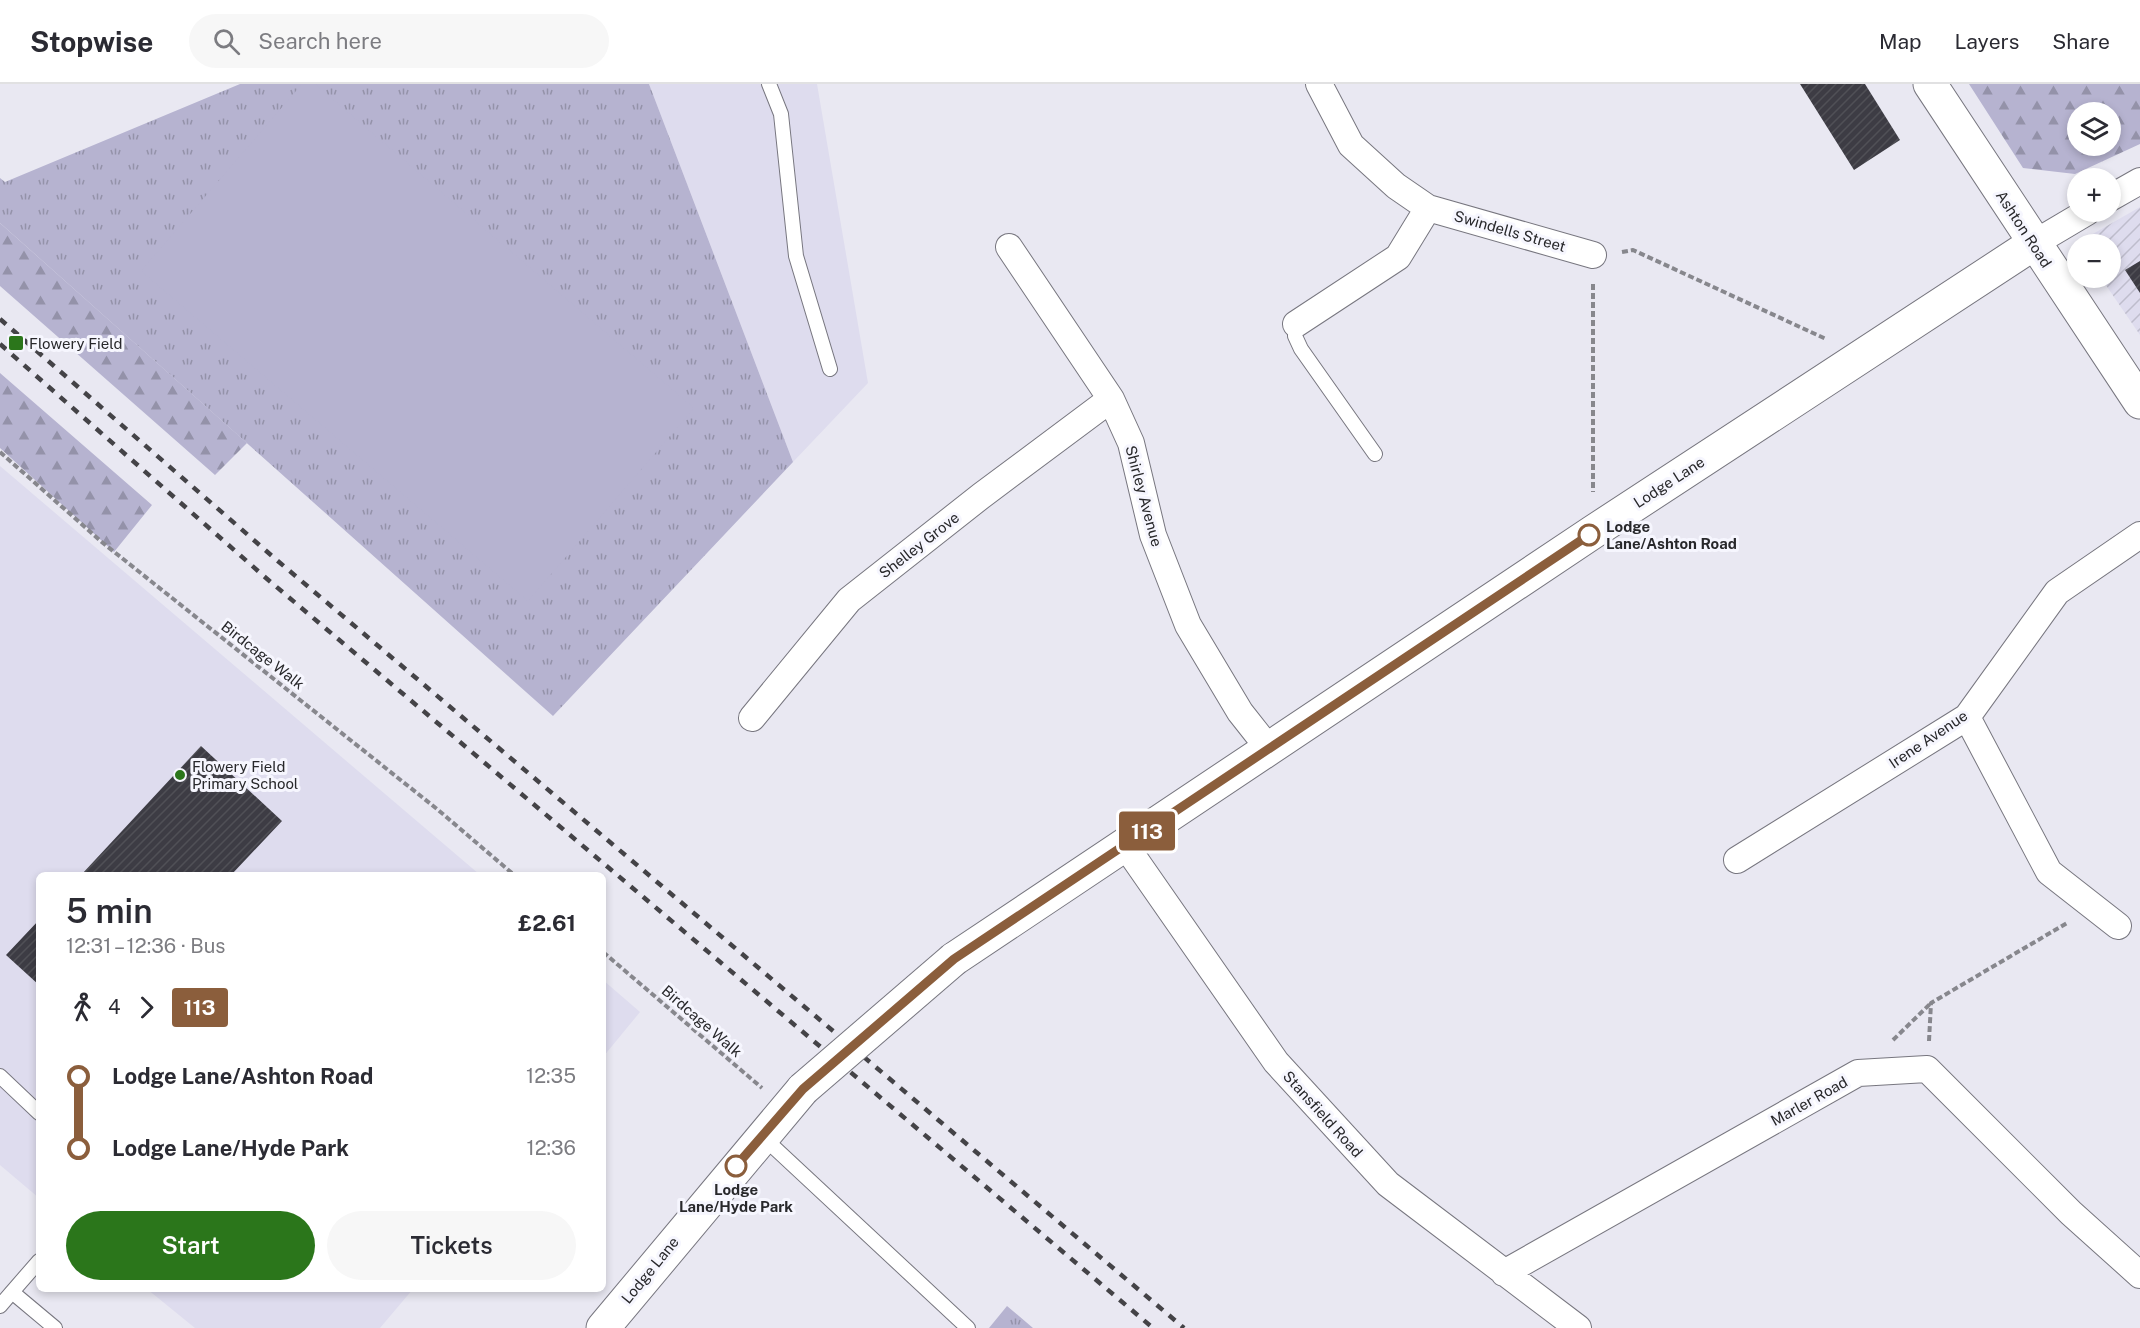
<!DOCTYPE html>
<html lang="en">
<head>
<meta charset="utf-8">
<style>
	body { margin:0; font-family:"Public Sans",sans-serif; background:#f7f7f7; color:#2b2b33; height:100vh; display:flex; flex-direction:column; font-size:22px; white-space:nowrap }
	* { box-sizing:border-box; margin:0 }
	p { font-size:20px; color:#7c7c81 }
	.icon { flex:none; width:33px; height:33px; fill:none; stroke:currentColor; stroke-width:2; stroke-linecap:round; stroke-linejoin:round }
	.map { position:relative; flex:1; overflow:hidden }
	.panel { position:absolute; left:36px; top:788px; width:570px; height:420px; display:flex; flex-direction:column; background:#fff; border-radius:9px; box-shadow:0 3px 9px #0003 }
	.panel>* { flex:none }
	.badge { padding:0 12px; border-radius:4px; font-size:21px; line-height:39px }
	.fabs { position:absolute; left:2067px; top:18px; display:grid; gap:12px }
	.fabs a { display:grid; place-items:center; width:54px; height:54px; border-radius:50%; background:#fff; box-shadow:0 3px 9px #0003; font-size:30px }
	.map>.badge { position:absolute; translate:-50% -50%; box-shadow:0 0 0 3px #fff }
	.legs { display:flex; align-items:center; gap:9px; height:66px; padding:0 30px; font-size:20px }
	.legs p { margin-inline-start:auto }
	.summary { display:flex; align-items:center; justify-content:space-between; height:102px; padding:0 30px }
	h1 { font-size:33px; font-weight:600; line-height:45px }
	.primary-button { display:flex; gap:12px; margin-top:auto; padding:12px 30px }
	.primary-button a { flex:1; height:69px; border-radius:36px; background:#2b761b; color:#fff; font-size:24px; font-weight:600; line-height:69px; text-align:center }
	.primary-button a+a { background:#f7f7f7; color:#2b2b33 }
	ul { padding:0 30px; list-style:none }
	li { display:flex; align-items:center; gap:21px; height:72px; font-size:22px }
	li i { display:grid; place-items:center; width:9px; height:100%; margin:0 8px; background:currentColor }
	li i::after { content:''; width:15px; height:15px; margin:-8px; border:4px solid; border-radius:50%; background:#fff }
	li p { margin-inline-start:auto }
	li:first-child i { background:linear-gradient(#0000 50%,currentColor 0) }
	li:last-child i { background:linear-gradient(currentColor 50%,#0000 0) }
	header { display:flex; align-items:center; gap:36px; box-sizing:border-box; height:84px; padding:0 30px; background:#fff; border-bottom:2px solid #e1e1e2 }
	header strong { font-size:28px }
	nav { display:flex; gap:33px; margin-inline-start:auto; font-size:21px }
	.search { width:420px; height:54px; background:#f7f7f7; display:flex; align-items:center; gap:15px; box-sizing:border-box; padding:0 21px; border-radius:33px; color:#7c7c81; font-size:22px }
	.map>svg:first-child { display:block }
</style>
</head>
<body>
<header>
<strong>Stopwise</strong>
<div class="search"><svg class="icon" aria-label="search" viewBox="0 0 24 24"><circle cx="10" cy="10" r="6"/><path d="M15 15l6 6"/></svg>Search here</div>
<nav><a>Map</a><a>Layers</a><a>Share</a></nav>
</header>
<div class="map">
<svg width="2140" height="1244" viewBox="0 0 2140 1244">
	<defs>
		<pattern id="industrial-furrows" width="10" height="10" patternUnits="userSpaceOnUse" patternTransform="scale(1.5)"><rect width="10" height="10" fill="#dedcee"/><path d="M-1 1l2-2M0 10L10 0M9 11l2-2" fill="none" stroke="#bebdcc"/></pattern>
		<pattern id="grass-tufts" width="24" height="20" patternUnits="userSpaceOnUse" patternTransform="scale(1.5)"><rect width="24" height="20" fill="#b6b3d0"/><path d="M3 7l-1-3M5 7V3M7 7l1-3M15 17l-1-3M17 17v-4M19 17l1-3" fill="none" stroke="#9492a9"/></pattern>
		<pattern id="forest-firs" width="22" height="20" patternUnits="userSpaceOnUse" patternTransform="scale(1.5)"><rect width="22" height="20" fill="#b6b3d0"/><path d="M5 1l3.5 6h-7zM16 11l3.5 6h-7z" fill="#9492a9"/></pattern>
		<pattern id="building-hatch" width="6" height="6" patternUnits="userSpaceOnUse" patternTransform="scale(1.5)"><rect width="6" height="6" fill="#3d3c44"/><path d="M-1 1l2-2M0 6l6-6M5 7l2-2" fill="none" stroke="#505056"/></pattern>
	</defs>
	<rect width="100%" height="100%" fill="#e9e8f2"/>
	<path fill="#dedcee" d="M649,0H817L868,299L793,378Z
		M0,382L479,790H39V1114L0,1081Z
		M603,896L640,928L603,973Z
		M147,1205H413L380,1244H195Z"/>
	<path fill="url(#industrial-furrows)" d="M2140,123V251L2101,194H2110V160L2077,159Z"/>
	<path fill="url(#grass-tufts)" d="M240,0H649L793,378L553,632L0,139V94L5,98Z
		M1007,1222L1033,1244H989Z"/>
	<path fill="url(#forest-firs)" fill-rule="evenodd" d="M1969,0H2140V60L2075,90L2023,84ZM2078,28H2110V62H2078Z
		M0,139L247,359L215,391L0,202Z
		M0,289L152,421L114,468L0,364Z"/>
	<path fill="#b6b3d0" d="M302,0H315L694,324L528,517L141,187Z"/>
	<path fill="url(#building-hatch)" d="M1800,0H1865L1900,56L1854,86Z
		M2140,177V209L2125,186Z
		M201,662L282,737L232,790H82Z
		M39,836V901L6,871Z"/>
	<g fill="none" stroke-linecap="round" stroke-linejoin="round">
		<g stroke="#77767f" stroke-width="16">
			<path id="lane" d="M769,0L781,30L796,172L830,285
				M1296,240L1295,252L1301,265L1375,370
				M0,992L39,1029
				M763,1053L968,1244
				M12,1208L39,1177
				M0,1222L12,1208L55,1244"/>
		</g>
		<g stroke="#77767f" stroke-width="28">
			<path id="street" d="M1319,0L1351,61L1396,102L1428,124L1593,171
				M2110,114L2140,97
				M2033,160L2087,128
				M1009,163L1111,315L1131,359L1153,451L1188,541L1240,628L1270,666
				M1296,240L1398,173L1428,124
				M1967,633L2049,788L2118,842
				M752,634L849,516L981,412L1111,315
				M1125,761L1276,978L1388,1100L1578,1244
				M1737,776L1967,633L2057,508L2140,451
				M1504,1189L1858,989L1927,985L2071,1129L2140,1191"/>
		</g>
		<g stroke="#77767f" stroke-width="35">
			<path id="secondary" d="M1930,0L2140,318
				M954,875L1593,448L2033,160
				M603,1244L803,1005"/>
		</g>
		<path stroke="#87878d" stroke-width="4" stroke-dasharray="6 3" stroke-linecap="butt" d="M1622,168L1633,166L1826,255
			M1593,200V408
			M0,368L103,459L437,725L513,790
			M603,868L762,1004
			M1893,956L1931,919
			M1929,957L1931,919L2067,839"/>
		<use href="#lane" stroke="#fff" stroke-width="14"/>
		<use href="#street" stroke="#fff" stroke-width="26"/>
		<use href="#secondary" stroke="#fff" stroke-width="33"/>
		<path stroke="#444347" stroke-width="4.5" stroke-dasharray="8 8" stroke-linecap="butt" d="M0,235L279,478L1184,1244
			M0,260L266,494L1153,1244"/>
		<g stroke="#77767f" stroke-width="35" stroke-linecap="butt">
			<path id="secondary-bridge" d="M803,1005L954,875"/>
		</g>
		<use href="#secondary-bridge" stroke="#fff" stroke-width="33"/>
	</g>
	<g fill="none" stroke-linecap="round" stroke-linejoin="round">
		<g stroke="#fff" stroke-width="14">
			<path id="line-1" d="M736,1082L803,1005L954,875L1589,451"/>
		</g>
		<use href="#line-1" stroke="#8b5e3c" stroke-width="9"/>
	</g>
	<g fill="#2b761b" stroke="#f6f6fe" stroke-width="2">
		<rect x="8" y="251" width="16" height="16" rx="3"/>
		<circle cx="180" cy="691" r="6"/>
	</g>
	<g fill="#fff" stroke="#8b5e3c" stroke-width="3">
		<circle cx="1589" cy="451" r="10"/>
		<circle cx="736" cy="1082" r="10"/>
	</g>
	<g text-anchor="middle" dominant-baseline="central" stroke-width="6" stroke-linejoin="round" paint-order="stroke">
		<g font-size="15" fill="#28282b" stroke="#f6f6fe">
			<text transform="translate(2024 145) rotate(57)">Ashton Road</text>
			<text transform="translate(1510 147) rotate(16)">Swindells Street</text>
			<text transform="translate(1669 398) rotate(-33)">Lodge Lane</text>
			<text transform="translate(1144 412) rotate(75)">Shirley Avenue</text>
			<text transform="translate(919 461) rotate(-38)">Shelley Grove</text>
			<text transform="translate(263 571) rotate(38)">Birdcage Walk</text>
			<text transform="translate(1928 655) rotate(-34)">Irene Avenue</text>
			<text transform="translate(702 937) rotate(41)">Birdcage Walk</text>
			<text transform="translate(1809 1017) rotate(-29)">Marler Road</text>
			<text transform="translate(1323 1030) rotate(48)">Stansfield Road</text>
			<text transform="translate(650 1186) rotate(-51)">Lodge Lane</text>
		</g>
		<g font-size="15" fill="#28282b" stroke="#f6f6fe" text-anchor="start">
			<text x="29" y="259">Flowery Field</text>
			<text x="192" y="682">Flowery Field<tspan x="192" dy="17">Primary School</tspan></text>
		</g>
		<g font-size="15" font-weight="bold" fill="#28282b" stroke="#f6f6fe" text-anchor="start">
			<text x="1606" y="442">Lodge<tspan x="1606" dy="17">Lane/Ashton Road</tspan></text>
			<text x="736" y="1105" text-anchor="middle">Lodge<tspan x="736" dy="17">Lane/Hyde Park</tspan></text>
		</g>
	</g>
</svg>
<div class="fabs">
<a><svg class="icon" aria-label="layers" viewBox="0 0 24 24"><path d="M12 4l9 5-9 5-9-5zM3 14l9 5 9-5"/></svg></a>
<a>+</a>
<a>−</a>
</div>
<b class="badge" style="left:1147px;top:747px;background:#8b5e3c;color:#fff">113</b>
<section class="panel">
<div class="summary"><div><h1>5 min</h1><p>12:31 – 12:36 · Bus</p></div><b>£2.61</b></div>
<div class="legs"><svg class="icon" aria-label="walk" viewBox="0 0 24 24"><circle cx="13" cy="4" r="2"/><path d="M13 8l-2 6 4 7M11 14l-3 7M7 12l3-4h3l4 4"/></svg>4<svg class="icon" aria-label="forward" viewBox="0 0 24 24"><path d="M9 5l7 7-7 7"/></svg><b class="badge" style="background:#8b5e3c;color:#fff">113</b></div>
<ul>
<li><i style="color:#8b5e3c"></i><b>Lodge Lane/Ashton Road</b><p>12:35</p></li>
<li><i style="color:#8b5e3c"></i><b>Lodge Lane/Hyde Park</b><p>12:36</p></li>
</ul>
<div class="primary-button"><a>Start</a><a>Tickets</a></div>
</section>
</div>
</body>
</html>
